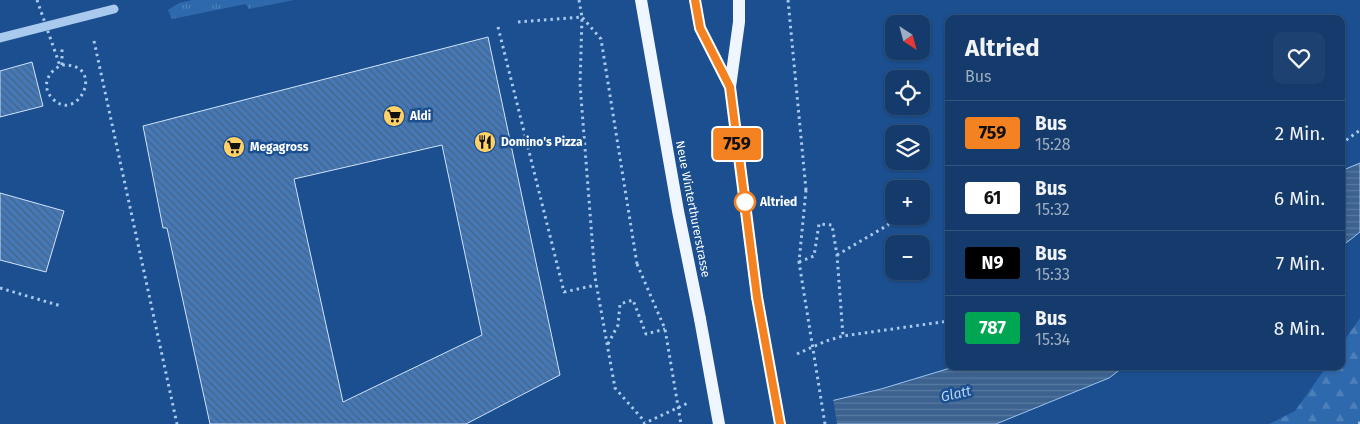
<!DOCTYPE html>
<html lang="de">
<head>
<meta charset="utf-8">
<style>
	body { margin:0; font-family:"Fira Sans",sans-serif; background:#1d4271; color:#f1f3f6; height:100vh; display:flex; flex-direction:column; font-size:19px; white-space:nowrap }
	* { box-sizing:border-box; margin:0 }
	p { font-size:16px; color:#9dadc1 }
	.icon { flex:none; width:28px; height:28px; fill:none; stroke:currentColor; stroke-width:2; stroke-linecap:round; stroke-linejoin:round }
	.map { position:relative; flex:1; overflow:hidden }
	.side { position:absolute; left:945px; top:15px; width:400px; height:355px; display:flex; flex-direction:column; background:#143b6b; border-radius:10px; box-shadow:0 1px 4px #0004,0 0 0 1px #33557e }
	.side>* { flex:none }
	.badge { padding:0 10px; border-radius:4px; font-size:18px; line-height:32px }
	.needle { width:32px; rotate:144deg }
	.fabs { position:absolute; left:885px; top:15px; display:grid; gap:10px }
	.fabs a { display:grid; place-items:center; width:45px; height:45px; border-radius:10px; background:#143b6b; box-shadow:0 1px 4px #0004,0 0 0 1px #33557e; font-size:25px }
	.map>.badge { position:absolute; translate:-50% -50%; box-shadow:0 0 0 2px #fff }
	.round { display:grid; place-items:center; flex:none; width:52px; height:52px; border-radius:10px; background:#1d4271 }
	.overview { display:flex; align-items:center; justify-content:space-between; height:85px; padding:0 20px }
	h1 { font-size:24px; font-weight:700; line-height:38px }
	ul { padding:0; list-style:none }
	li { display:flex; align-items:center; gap:15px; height:65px; padding:0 20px; border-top:1px solid #33557e }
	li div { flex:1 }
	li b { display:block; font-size:19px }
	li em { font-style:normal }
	li .badge { min-width:55px; font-weight:700; text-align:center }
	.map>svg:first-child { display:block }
</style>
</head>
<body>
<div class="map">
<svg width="1360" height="424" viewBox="0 0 1360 424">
	<defs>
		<pattern id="grass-tufts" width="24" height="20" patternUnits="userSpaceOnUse" patternTransform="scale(1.25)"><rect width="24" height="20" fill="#2e69ad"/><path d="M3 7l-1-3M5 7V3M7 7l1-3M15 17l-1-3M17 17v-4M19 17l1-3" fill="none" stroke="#4d80b9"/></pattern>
		<pattern id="forest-firs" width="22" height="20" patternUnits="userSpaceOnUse" patternTransform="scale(1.25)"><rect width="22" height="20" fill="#2e69ad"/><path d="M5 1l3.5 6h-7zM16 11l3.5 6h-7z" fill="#4d80b9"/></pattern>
		<pattern id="water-rules" width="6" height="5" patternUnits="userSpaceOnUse" patternTransform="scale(1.25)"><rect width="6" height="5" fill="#3c6290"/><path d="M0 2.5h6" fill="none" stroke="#597aa1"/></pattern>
		<pattern id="building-back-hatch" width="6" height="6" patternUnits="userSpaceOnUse" patternTransform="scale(1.25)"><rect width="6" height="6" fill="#4478b7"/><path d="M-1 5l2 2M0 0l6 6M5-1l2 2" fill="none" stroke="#486282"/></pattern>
	</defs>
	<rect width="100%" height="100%" fill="#1b4f8f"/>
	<path fill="url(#grass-tufts)" d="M192,0H294L249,9L246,4L172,19L168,10L179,3Z"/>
	<path fill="url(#forest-firs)" d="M1360,318V424H1269L1295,411L1327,366H1341V345Z"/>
	<path fill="url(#water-rules)" stroke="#9cc4f0" d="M1360,163V232L1341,247V171Z
		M957,366H1125L1109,378L996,424H750L764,417L881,389Z"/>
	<path fill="#1b4f8f" d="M833,398L837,424H748L763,415Z"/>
	<path fill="url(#building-back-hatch)" stroke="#cfe3fa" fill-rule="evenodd" d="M488,37L560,375L466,424H210L167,228H163L143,126ZM442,145L482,335L343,402L294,179Z
		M32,62L43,106L0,117V71Z
		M0,193L64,211L46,272L0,260Z"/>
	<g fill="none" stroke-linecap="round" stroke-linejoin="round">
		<path stroke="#a9c9ee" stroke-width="3" stroke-dasharray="2.5 4" stroke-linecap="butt" d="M579,0L582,17L580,84L595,277L615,388L645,422
			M788,0L806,190
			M518,22L582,17L601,39L637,264
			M498,27L564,292L596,285
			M94,41L177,424
			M62,65V49
			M1341,144L1360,130
			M837,255L888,225L894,197
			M799,262L814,256L819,224L832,225L837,255L843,336
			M0,288L61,306
			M608,344L618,325L620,304L633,300L646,334L665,329
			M797,354L826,341L843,336L949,321
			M643,424L688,403
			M1359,424L1360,422"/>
		<path stroke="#a9c9ee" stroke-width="9" d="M0,38L114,9"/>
		<path stroke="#f0f6ff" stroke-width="12" d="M641,0L678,211L700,319
			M695,0L700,28L730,87
			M739,0V22L730,87L757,297"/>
		<path stroke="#a9c9ee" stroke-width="3" stroke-dasharray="2.5 4" stroke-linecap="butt" d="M37,0L60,66C48,72 41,86 52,98C77,126 108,63 62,65
			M806,190L799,262L825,424
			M637,264L665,329L681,424"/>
		<path stroke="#f0f6ff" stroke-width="12" d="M757,297L780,424
			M700,319L719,424"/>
	</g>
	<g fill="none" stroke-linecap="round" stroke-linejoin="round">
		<g stroke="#fff" stroke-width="11">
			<path id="line" d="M695,0L700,28L730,87L757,297L780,424"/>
		</g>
		<use href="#line" stroke="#f58220" stroke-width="8"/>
	</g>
	<defs>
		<g id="supermarket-disc" transform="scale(1.125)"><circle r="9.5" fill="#ffd166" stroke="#1b4f8f"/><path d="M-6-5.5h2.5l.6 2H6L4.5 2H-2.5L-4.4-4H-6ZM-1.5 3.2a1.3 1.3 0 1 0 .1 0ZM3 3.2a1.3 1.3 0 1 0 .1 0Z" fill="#111"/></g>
		<g id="restaurant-disc" transform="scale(1.125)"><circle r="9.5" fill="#ffd166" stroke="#1b4f8f"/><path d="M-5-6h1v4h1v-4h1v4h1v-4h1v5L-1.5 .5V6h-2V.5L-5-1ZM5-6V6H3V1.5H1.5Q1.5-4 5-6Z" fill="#111"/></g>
	</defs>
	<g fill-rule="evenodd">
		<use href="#supermarket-disc" x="394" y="116"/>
		<use href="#restaurant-disc" x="485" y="142"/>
		<use href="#supermarket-disc" x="234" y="147"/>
	</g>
	<circle fill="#fff" stroke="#f58220" stroke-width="2.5" cx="745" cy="202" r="10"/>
	<g text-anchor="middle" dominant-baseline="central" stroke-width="5" stroke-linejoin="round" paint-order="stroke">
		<g font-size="12" font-weight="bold" fill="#fff" stroke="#1b4f8f" text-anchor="start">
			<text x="410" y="116">Aldi</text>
			<text x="501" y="142">Domino's Pizza</text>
			<text x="250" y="147">Megagross</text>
		</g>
		<g font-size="12" font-weight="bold" fill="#fff" stroke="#1b4f8f" text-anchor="start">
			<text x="760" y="202">Altried</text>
		</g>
		<g font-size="12" fill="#fff" stroke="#1b4f8f">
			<text transform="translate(693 209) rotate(79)">Neue Winterthurerstrasse</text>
		</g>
		<g font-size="14" font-style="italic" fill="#b5d3f5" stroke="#1b4f8f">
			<text transform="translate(956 394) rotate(-13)">Glatt</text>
		</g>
	</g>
</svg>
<div class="fabs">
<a><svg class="needle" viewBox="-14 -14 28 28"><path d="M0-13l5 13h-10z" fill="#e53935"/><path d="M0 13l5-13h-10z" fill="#9dadc1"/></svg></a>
<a><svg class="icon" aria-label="locate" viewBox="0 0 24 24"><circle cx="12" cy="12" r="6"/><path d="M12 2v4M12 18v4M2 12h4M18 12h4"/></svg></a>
<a><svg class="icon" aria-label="layers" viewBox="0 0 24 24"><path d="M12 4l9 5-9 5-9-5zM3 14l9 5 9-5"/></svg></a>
<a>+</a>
<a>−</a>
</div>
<b class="badge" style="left:737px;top:144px;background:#f58220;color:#111">759</b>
<section class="side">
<div class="overview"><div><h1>Altried</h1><p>Bus</p></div><a class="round"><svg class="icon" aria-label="heart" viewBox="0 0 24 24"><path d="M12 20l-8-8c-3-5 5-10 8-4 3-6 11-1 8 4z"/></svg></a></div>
<ul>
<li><span class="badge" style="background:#f58220;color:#111">759</span><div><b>Bus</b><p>15:28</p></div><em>2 Min.</em></li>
<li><span class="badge" style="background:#fff;color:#111">61</span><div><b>Bus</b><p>15:32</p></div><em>6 Min.</em></li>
<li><span class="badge" style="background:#000;color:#fff">N9</span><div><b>Bus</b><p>15:33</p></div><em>7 Min.</em></li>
<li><span class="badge" style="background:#00a651;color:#fff">787</span><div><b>Bus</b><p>15:34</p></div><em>8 Min.</em></li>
</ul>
</section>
</div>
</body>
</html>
